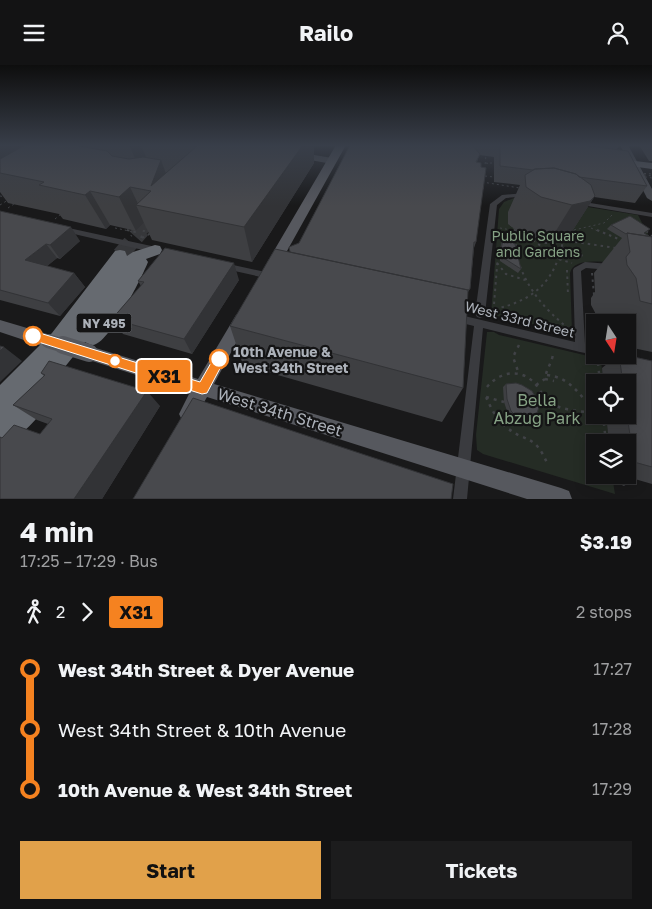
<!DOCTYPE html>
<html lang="en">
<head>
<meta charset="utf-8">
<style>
	body { margin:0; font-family:"Golos Text",sans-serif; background:#1c1c1d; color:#f1f3f6; height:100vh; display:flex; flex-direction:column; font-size:19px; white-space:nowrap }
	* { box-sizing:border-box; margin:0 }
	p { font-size:16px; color:#9d9ea0 }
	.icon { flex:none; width:28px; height:28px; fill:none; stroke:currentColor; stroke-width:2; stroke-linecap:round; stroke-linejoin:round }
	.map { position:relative; height:434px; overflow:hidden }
	.drawer { display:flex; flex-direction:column; background:#131314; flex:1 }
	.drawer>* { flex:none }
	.badge { padding:0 10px; border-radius:4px; font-size:18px; line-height:32px }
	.needle { width:32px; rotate:168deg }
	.controls { position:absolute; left:586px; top:249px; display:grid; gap:10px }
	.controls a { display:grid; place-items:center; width:50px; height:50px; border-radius:0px; background:#131314; box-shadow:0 2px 12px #0003,0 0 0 1px #323234; font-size:25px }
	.map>.badge { position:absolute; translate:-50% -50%; box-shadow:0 0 0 2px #fff }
	.legs { display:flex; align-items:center; gap:8px; height:55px; padding:0 20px; font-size:16px }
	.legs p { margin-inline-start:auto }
	.head { display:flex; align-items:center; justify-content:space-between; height:85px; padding:0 20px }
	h1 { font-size:28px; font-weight:700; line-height:38px }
	.primary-button { display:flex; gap:10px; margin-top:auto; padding:10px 20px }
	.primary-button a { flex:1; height:58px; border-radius:0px; background:#e1a14a; color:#111; font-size:20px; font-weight:700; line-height:58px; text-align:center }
	.primary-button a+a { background:#1c1c1d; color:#f1f3f6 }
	ul { padding:0 20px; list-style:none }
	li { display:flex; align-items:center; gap:18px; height:60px; font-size:19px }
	li i { display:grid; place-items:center; width:8px; height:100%; margin:0 6px; background:currentColor }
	li i::after { content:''; width:12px; height:12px; margin:-6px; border:4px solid; border-radius:50%; background:#131314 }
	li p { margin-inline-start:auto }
	li:first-child i { background:linear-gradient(#0000 50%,currentColor 0) }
	li:last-child i { background:linear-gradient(currentColor 50%,#0000 0) }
	header { display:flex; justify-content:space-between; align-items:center; height:65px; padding:0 20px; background:#131314; font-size:22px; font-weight:700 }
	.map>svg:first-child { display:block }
</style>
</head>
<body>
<header><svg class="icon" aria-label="menu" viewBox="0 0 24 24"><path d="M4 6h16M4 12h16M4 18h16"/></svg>Railo<svg class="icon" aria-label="person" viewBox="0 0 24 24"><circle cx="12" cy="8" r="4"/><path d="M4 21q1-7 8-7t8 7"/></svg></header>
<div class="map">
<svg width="652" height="434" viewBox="0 0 652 434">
	<rect width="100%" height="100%" fill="#19191a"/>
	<path fill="#252c25" d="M514,133H531L638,150L652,177V206C635,203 575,185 570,208L572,267L570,268L491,250L499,144L504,137Z
		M487,267H494L499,270L601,294L603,317L595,318V350H606L609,377L595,378V410H612L615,429L483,389L477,385L476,370Z"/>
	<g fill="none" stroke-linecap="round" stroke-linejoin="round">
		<path stroke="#36373a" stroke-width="12" stroke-dasharray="12 6" stroke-linecap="butt" d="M140,167L160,147"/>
		<path stroke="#36373a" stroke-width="16" stroke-dasharray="16 8" stroke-linecap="butt" d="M120,190L142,165"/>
		<path stroke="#404246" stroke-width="1" stroke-dasharray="2 3" stroke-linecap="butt" d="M486,98L491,99V96H493
			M485,111L494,112
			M482,117L520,123
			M483,124L486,89
			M0,131L6,132
			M0,140L8,135
			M8,143L14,139
			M55,154L61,149
			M510,160L517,167
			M115,163L134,167
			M500,163L517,166
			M572,163L573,167
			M591,163L600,167
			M574,165L604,158L612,150
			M144,167L147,160"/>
		<path stroke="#404246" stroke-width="2" stroke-dasharray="2.5 4" stroke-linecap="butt" d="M127,165L135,167L131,171
			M514,165L517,166
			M515,165C531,176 550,183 568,174L573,165
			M597,165L621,175
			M515,166L516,184
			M646,166L652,171
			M141,173L144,165
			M142,173L151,168
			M533,175L558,194L572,198
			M562,175L616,183
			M562,183L586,192
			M497,198L506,209L525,215
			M520,201C530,228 547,246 569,264
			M567,205L568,230
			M592,208L594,230
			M495,244C535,235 555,216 563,176
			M596,247L597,258
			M493,252L498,189
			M590,252L597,257"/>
		<path stroke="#404246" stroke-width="2.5" stroke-dasharray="3 5" stroke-linecap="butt" d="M519,280L513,292L519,309
			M598,298L600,318
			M547,310C572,313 578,330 595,345
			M545,314L554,316
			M536,320L545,314C546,304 553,296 553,288
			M487,322C501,305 523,303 537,321C542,328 545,335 552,339C565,346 581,346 595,348
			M486,332C491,343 496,354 506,362C527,379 534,368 547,398
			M486,332L504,337
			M603,350L606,378
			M609,410V416
			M622,410L624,421"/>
		<path fill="#3a3b3f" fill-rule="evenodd" d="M526,128L528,129V131L506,133L497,140L485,249L483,252L480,253L477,252L475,249L490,139L502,130Z
			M578,136L652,148V152L576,139V137Z
			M61,162H64L156,182L160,185L156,188L61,166L60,164Z
			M585,197L610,199L614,202L610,205L586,203L581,206L585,279L595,282V290H596H595L580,287L483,263L467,434H453L474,261L453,256L451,253L453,250L456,249L575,277L573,205L574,203Z
			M224,198L270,208L274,211L270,214L221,203L220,201L221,199Z
			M628,289L632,291L633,294L632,297L628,299L607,293L606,290Z"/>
		<path fill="#484a4f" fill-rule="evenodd" d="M620,80H628L652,124V136L647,133Z
			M297,87L332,93L336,96L332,99L294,92V88Z"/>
		<path fill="#56585e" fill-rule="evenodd" d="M336,80H346L277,204H267L265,201Z
			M618,94L652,98V104L615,99V95Z
			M241,248L246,250L249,254L214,319L561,423L569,426L572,434H527L207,332L194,355L188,358L182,355L179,349L190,327L89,295L83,293L81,288L83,283L89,281L198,314L236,250Z
			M0,255L54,271L56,276L54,281L48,283L0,267Z"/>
		<path fill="#666a70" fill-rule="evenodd" d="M155,180L160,181L162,185L160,189L146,194L148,197C142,212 109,279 93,280C91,280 87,278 85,277L47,324L51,332C44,349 17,376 0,383V320L52,268L115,186L120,185L125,186L127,191L133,187Z"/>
		<path stroke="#404246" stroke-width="1" stroke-dasharray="2 3" stroke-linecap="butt" d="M639,108L652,109
			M639,109L652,111
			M640,111L652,113"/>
		<path stroke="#56585e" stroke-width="14" d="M48,276L67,282"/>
		<path stroke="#56585e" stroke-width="18" d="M63,280L89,288"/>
	</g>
	<path fill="#3e3f42" d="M0,80L53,81L56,80H314V98L252,197L152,175L144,158L136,166L110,160L106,164L63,154L59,149L8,138L0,127Z
		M350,80H620L617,84L647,121L635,138L594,132L571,168L566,174L549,177L521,169L508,159V147L520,120L494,117V92L479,90L477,97L476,177L474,183L470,224L468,227L463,323L442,357L243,300L230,261L290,187L299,178Z
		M639,80H652V96H649Z
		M0,146L80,176L60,194L57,193L47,201L74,208L85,222L60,251L0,235Z
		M611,160L646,169L648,171L652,172V287L628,282V258H598V253L591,240V233L595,227L594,208L622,173L607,164Z
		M504,171L521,204L518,208L500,196V193L498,192L502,176Z
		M239,215L192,289L123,269L112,254L141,221L138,216Z
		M618,290H625L652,296V419L621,410H628V378H609L606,350H628V318H603L602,303Z
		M41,308L160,341L102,434L2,373L40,369L48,359L37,355L13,340L44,311Z
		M506,319L534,351L526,356L513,354L508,349L504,337L503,322Z"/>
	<path fill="#323336" d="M0,80H41L0,104Z
		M129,80H141L150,102L140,104Z
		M303,80H314V98L252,197L244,162Z
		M161,95L173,128L151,121Z
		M130,122L139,141L136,140L144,158L136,166L119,132Z
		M90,126L110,160L106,164L85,130Z
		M595,131L571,168L566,174L549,177L572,140Z
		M71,162L80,176L60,194L50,180Z
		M46,179L57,193L37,209L25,195Z
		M234,198L239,215L192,289L184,274Z
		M74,208L85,222L60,251L48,238Z
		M4,282L22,296L0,317V286Z
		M147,326L160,341L102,434H74Z"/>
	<path fill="#48494d" stroke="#323336" d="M25,80H45L53,81L56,80H74L107,86L112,91L129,94L143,92L161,95L151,121L197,81L175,80H303L244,162L136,140L151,126L130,122L119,132L90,126L85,130L39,120L44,117L0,108V94Z
		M350,80H472L480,89L476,97L481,98V102L486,103L476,177H474L470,224L468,225L290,187L289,182L299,178Z
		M500,80H582L628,86L647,121L579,112L576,109L554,103L535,104L533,105L500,101Z
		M554,103L576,109L591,120L595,131L590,136L572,140L541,132L526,122L525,110L535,104Z
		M0,146L71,162L50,180L46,179L25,195L74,208L48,238L0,225Z
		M630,151L650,164L644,168L649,171H648L627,168L626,169L611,160Z
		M627,168L652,172V239L640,236L636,213L627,200L626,192L630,187Z
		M504,171L515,179L521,204L502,192L503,189L500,188Z
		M165,183L234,198L184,274L112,254L144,217L138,216Z
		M275,184L468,225L463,323L230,261Z
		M0,281L4,282L0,286Z
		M619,290H625L652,296V402L634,397L627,350L628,318H623Z
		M49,296L147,326L74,434H0V372L2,373L14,360L40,369L52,354L13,340L45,310L41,308Z
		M516,318L522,320L532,326L536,333L539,342L537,348L529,353L516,351L511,346L507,334L506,319Z
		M193,333L453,419L451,434H133Z"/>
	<linearGradient id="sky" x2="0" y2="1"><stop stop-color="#0e0e0e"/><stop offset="0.57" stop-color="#383e49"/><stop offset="1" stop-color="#383e49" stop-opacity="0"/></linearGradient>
	<rect width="652" height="141" fill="url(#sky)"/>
	<path fill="#f58220" stroke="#fff" d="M33,266L200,317L215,291L219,289L223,291L225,294L207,328L202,329L29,274L27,271L29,268Z"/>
	<g fill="#fff" stroke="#f58220" stroke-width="2.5">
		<circle cx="33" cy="271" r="9"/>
		<circle cx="219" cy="294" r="9"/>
		<circle cx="115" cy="296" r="6"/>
	</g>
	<g text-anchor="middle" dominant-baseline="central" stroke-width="4.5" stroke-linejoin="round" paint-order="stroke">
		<rect fill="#141415" stroke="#7e8288" stroke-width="1" x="76.5" y="248.5" width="55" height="19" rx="4"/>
		<g font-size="12" font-weight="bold" fill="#acb1b9">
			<text x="104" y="258">NY 495</text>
		</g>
		<g font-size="14" fill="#86a285" stroke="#141415">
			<text x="538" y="170">Public Square<tspan x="538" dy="16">and Gardens</tspan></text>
		</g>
		<g font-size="14" fill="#acb1b9" stroke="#141415">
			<text transform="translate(520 254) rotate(14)">West 33rd Street</text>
		</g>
		<g font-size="14" font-weight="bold" fill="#acb1b9" stroke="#141415" text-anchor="start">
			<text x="233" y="286">10th Avenue &amp;<tspan x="233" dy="16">West 34th Street</tspan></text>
		</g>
		<g font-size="16" fill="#86a285" stroke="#141415">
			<text x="537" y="335">Bella<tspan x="537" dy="18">Abzug Park</tspan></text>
		</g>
		<g font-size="16" fill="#acb1b9" stroke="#141415">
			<text transform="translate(280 347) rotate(17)">West 34th Street</text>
		</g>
	</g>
</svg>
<div class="controls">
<a><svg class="needle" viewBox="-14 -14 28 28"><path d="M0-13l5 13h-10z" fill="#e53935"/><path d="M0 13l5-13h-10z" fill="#9d9ea0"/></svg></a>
<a><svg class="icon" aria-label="locate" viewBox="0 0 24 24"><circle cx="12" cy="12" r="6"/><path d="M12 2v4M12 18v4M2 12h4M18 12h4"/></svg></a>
<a><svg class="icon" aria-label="layers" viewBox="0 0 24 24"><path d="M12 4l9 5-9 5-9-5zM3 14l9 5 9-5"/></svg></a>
</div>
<b class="badge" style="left:164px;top:311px;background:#f58220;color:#111">X31</b>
</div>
<section class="drawer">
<div class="head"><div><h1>4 min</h1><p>17:25 – 17:29 · Bus</p></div><b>$3.19</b></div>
<div class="legs"><svg class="icon" aria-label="walk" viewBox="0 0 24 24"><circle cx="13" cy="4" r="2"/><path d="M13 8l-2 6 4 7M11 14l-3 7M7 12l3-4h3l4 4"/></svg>2<svg class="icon" aria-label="forward" viewBox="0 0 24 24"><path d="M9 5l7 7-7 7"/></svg><b class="badge" style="background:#f58220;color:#111">X31</b><p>2 stops</p></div>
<ul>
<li><i style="color:#f58220"></i><b>West 34th Street &amp; Dyer Avenue</b><p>17:27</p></li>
<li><i style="color:#f58220"></i><span>West 34th Street &amp; 10th Avenue</span><p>17:28</p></li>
<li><i style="color:#f58220"></i><b>10th Avenue &amp; West 34th Street</b><p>17:29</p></li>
</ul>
<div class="primary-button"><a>Start</a><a>Tickets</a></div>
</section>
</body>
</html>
